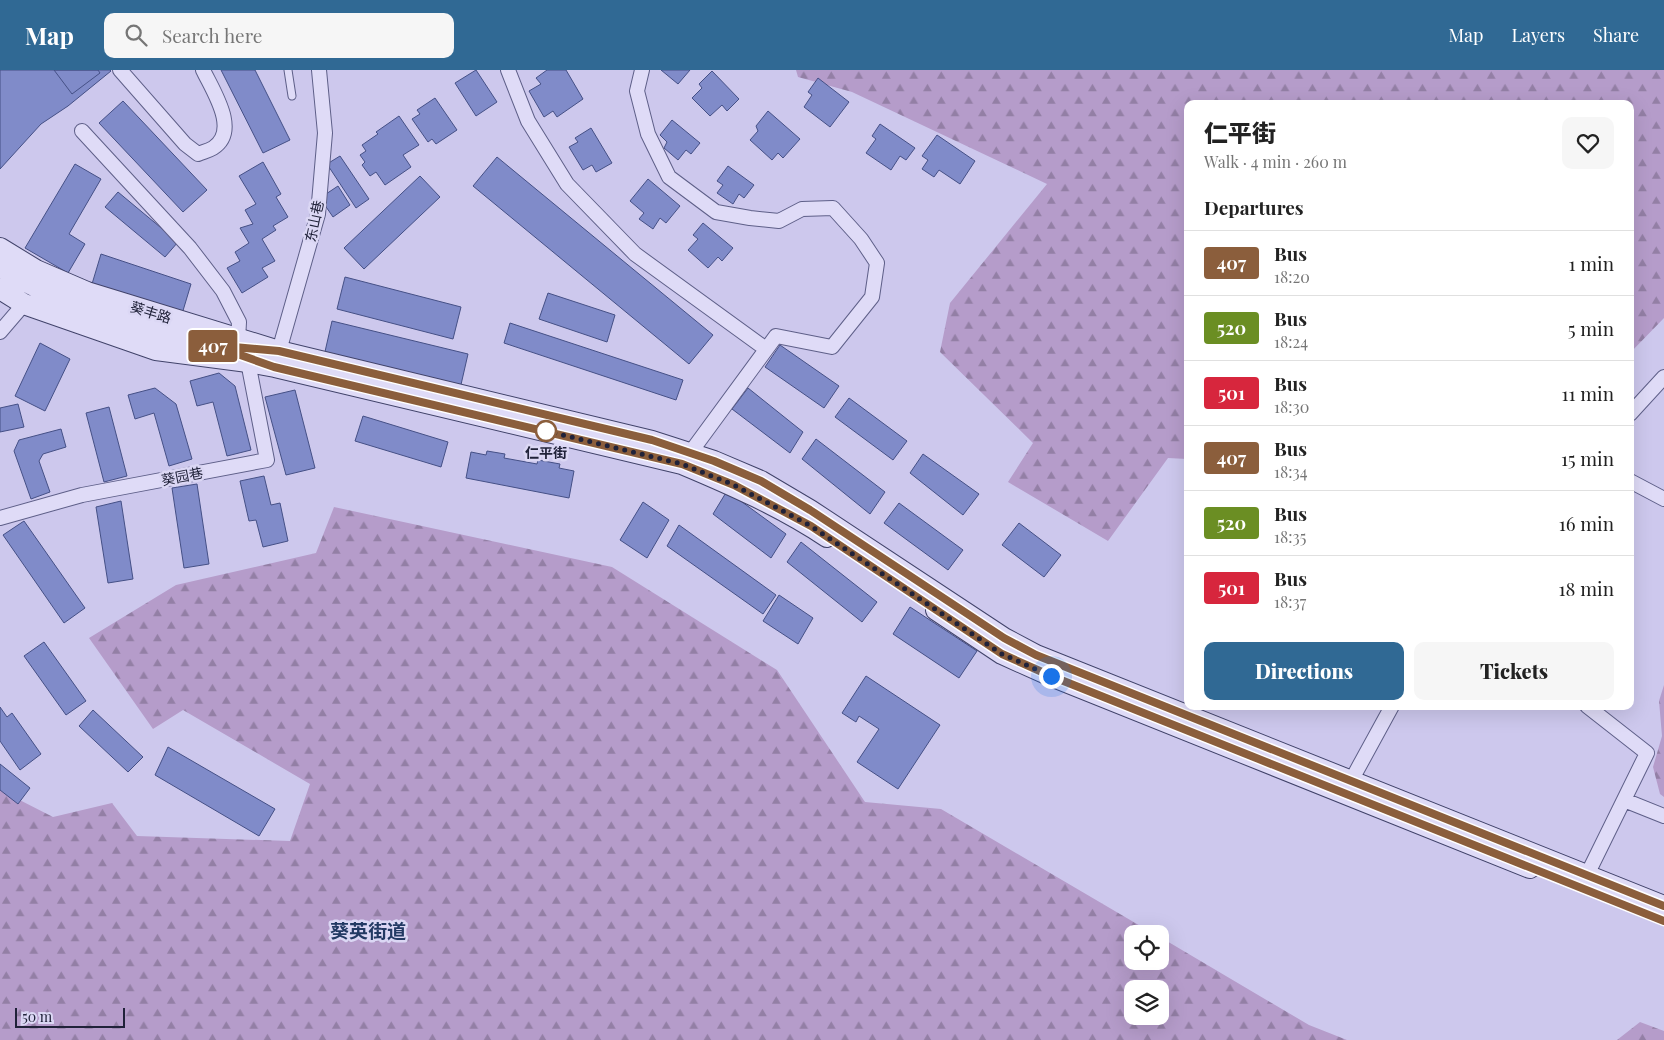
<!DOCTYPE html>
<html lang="en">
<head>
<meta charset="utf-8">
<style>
	body { margin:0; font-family:"Playfair Display","Noto Sans SC",serif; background:#f6f6f6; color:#222; height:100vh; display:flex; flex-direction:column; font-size:19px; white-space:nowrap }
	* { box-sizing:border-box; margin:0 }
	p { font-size:16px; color:#767676 }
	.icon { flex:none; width:28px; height:28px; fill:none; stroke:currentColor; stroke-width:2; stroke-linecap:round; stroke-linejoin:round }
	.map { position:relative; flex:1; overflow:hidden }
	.side { position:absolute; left:1184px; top:30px; width:450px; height:610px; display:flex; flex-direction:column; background:#fff; border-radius:10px; box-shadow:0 5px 20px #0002 }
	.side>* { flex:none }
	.badge { padding:0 10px; border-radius:4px; font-size:18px; line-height:32px }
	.tools { position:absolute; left:1124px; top:855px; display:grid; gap:10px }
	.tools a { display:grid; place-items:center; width:45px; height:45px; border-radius:10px; background:#fff; box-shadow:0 5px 20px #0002; font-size:25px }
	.scale { position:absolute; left:15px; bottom:12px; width:110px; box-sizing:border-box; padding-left:5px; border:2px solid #202239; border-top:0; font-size:14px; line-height:18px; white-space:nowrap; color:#202239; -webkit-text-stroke:4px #dbd7f4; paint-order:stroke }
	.you { position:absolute; width:25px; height:25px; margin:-12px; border:4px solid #fff; border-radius:50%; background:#1a73e8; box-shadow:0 0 0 8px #1a73e833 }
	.map>.badge { position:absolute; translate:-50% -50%; box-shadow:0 0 0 2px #fff }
	h2 { padding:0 20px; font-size:19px; line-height:45px }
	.round { display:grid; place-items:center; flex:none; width:52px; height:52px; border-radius:10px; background:#f6f6f6 }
	.summary { display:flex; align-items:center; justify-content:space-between; height:85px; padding:0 20px }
	h1 { font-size:24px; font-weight:800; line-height:38px }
	.primary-button { display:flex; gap:10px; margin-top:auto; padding:10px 20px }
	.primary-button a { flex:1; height:58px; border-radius:10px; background:#306994; color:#fff; font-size:20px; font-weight:800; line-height:58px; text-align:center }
	.primary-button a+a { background:#f6f6f6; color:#222 }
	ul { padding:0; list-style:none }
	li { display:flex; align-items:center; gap:15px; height:65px; padding:0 20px; border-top:1px solid #e0e0e0 }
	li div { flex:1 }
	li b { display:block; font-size:19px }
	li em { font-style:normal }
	li .badge { min-width:55px; font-weight:700; text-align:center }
	header { display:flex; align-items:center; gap:30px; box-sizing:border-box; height:70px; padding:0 25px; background:#306994; color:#fff }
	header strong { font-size:24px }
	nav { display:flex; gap:28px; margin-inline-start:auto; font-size:18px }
	.search { width:350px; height:45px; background:#f6f6f6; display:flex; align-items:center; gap:12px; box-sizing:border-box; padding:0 18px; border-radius:10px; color:#767676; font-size:19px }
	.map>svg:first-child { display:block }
</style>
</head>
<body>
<header>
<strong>Map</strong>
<div class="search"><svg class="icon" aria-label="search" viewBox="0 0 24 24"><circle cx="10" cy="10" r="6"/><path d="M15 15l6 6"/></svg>Search here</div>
<nav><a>Map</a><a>Layers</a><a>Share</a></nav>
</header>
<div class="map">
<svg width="1664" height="970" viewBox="0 0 1664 970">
	<defs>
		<pattern id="forest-firs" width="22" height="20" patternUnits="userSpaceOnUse" patternTransform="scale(1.25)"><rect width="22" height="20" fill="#b59cca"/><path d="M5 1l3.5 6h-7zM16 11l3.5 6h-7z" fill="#937fa5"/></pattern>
	</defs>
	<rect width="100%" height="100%" fill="#cdc8ed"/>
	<path fill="url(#forest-firs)" fill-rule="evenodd" d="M796,0H1664V248L1630,283V34H1188L1187,389L1168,388L1108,471L1008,412L1033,373L940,282L950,233L1047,114L852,22L798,7Z
		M334,437L612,497L777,600L865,732L941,739L1154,864H1132V891H1160V867L1309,955L1347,970H0V720L53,747L112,733L137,766L290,771L310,714L183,640L153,659L89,568L176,515L316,483ZM1132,919H1160V946H1132Z
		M1664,615V727L1660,724L1653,697L1662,666L1659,631Z
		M1640,952L1664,961V970H1617Z"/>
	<path fill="#808bc9" stroke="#455086" d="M0,0H110L111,1L68,36L41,54L0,99Z
		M54,0H98L100,3L72,24Z
		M221,0H255L290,70L263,83Z
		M476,0L497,32L476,46L455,13Z
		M547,0H566L583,29L557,47L553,41L544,47L529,21L541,14L536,8Z
		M661,0H690L678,14Z
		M712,1L739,29L727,41L722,35L710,46L692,28L702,18L699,14Z
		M818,8L849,32L830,57L804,37L812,25L808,22Z
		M435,28L457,60L436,74L432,69L428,72L412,49L420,44L417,40Z
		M123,31L207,120L183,142L99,53Z
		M768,41L800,69L783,88L778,83L772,90L750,70L758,61L756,56Z
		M399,46L419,75L403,85L411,97L385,115L376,102L370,106L362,95L365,92L360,85L366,81L362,75L378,64L376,62Z
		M672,50L700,73L691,84L686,80L678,90L664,78L667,72L660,65Z
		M880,54L915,78L906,90L900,86L891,100L866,83L876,69L872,66Z
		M591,58L612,93L596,102L592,95L583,100L569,77L578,72L575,68Z
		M937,65L975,91L960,114L939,100L934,107L922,99L928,90L922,86Z
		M340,86L369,129L356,138L327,94Z
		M497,87L713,265L689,294L473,116Z
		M263,92L281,124L276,127L288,147L273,156L276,160L262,169L275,191L262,198L268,207L242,223L227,198L240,191L235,182L249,173L240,158L253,154L245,140L256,134L239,106Z
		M75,94L101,109L69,164L85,174L68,203L25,178Z
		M728,96L754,115L744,128L739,124L733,134L717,123L723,115L717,111Z
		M420,106L440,127L364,199L344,178Z
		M648,109L680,136L666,153L660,148L653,159L639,149L644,143L630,131Z
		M338,116L350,135L333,147L320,128Z
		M118,122L178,172L165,187L105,137Z
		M703,153L733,178L722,191L718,187L708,198L688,180L698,169L693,165Z
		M101,184L191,214L182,244L92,214Z
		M345,207L461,237L453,269L337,239Z
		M548,223L615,245L607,272L539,249Z
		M332,251L468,284L460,319L324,286Z
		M510,253L683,310L676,330L504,273Z
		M40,273L70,289L45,341L15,326Z
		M780,275L839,316L824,338L765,297Z
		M219,303L235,316L251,380L227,386L213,332L197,336L190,311Z
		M155,318L176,334L192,389L169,396L154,343L135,349L128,325Z
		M748,318L803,362L790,383L732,339Z
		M295,320L315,398L286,405L265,327Z
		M849,328L907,371L893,390L835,347Z
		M18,334L24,357L0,362V338Z
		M109,337L127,406L104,412L86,343Z
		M363,346L448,372L441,397L355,371Z
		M61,359L66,377L43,384L39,391L50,422L31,429L14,381L19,370Z
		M816,369L885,422L870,444L802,389Z
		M487,381L505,384L504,388L537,394L538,390L560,394L559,398L574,401L569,428L466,408L471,382L486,385Z
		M923,384L979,424L963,445L910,403Z
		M264,406L271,435L280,433L288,471L263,477L256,450L249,451L240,411Z
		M197,414L209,494L184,498L172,418Z
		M727,421L786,464L771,488L713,444Z
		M121,431L133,509L108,513L96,437Z
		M643,432L669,450L647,488L620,470Z
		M899,433L963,480L948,500L884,453Z
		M24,451L85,538L64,553L3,465Z
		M1019,453L1061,485L1044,507L1002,475Z
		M679,455L776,525L763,544L667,476Z
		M801,472L877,532L862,552L787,492Z
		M779,525L813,548L798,574L763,551Z
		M910,537L977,581L959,608L893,564Z
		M44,572L86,631L66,645L24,586Z
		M866,606L940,655L898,719L857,692L879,659L859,646L856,652L842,643Z
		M0,637L7,647L12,643L41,684L20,700L0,671Z
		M93,640L143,687L128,702L79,656Z
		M168,677L275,739L259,766L155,705Z
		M0,694L30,718L18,734L0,720Z"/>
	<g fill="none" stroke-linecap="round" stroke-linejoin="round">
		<g stroke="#5e5f88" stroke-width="9">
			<path id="lane" d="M288,0L292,26"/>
		</g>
		<g stroke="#5e5f88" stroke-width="16">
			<path id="street" d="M120,0L185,74L198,84C202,82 208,81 213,78C240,61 213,21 203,0
				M508,0L528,51L567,114L635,184L766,279
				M642,0L637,21L648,64L669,107L716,142L750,148L779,151L802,139L833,138L861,169L877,193L872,227L832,277L776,266L685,390
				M82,61L190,178L223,221L239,252L238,270
				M0,262L24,234
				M277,288L318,144L325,63L319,0
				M1630,344L1664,307
				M1630,411L1664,429
				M0,448L82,425L267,390L248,292
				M1351,711L1392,636
				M1624,730L1664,746
				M1587,805L1647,683L1587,636"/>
		</g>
		<g stroke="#41436a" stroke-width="22">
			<path id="secondary" d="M0,178L36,200L87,222L279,281L652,371L714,391L761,411L810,440L1004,568L1036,585L1664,836
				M0,197C45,225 95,244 146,258C171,265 196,270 221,278
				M0,219L24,234L156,280L248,292L275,297L682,394C732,415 782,437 827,467
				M936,540L1002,584L1051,606L1530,798"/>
		</g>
		<use href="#lane" stroke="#dfdbf7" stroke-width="7"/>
		<use href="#street" stroke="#dfdbf7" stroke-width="14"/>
		<use href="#secondary" stroke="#dfdbf7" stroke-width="20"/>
	</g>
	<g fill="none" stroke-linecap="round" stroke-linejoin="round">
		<g stroke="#fff" stroke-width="11">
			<path id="line" d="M1664,836L1036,585L1004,568L810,440L761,411L714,391L652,370L279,281L212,275L274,297L682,394L734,415L811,456L1002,584L1051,606L1664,851"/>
		</g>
		<use href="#line" stroke="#8b5e3c" stroke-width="8"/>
		<path stroke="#202239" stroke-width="5" stroke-dasharray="0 9" d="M546,361L682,394L734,415L811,456L1002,584L1051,606"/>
	</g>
	<circle fill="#fff" stroke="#8b5e3c" stroke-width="2.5" cx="546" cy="361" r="10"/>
	<g text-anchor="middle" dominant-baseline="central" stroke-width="5" stroke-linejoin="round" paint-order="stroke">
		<g font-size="14" fill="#202239" stroke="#dbd7f4">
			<text transform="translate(314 151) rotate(-78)">东山巷</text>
			<text transform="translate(151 242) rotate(17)">葵丰路</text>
			<text transform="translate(182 406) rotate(-11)">葵园巷</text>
		</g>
		<g font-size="14" font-weight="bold" fill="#202239" stroke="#dbd7f4">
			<text x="546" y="382">仁平街</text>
		</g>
		<g font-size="19" font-weight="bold" fill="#223963" stroke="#dbd7f4">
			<text x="368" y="860">葵英街道</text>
		</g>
	</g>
</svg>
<div class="tools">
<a><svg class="icon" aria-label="locate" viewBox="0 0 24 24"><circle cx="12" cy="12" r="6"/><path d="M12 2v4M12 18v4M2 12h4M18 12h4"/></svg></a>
<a><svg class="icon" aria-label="layers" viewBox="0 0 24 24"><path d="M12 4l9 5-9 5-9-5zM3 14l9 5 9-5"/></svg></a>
</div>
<div class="scale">50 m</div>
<div class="you" style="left:1051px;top:606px"></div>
<b class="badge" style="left:213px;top:276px;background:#8b5e3c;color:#fff">407</b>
<section class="side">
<div class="summary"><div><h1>仁平街</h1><p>Walk · 4 min · 260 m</p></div><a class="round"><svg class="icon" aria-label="heart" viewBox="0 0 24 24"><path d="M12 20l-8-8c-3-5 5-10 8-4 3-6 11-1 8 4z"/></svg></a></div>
<h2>Departures</h2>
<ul>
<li><span class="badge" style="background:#8b5e3c;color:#fff">407</span><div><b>Bus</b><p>18:20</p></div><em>1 min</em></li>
<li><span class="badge" style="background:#6b8e23;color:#fff">520</span><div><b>Bus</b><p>18:24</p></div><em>5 min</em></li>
<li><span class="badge" style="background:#d7263d;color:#fff">501</span><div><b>Bus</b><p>18:30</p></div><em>11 min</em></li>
<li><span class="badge" style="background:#8b5e3c;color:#fff">407</span><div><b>Bus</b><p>18:34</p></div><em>15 min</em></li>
<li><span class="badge" style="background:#6b8e23;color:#fff">520</span><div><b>Bus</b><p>18:35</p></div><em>16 min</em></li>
<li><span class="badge" style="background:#d7263d;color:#fff">501</span><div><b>Bus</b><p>18:37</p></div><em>18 min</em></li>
</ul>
<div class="primary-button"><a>Directions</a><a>Tickets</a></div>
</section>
</div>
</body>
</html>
